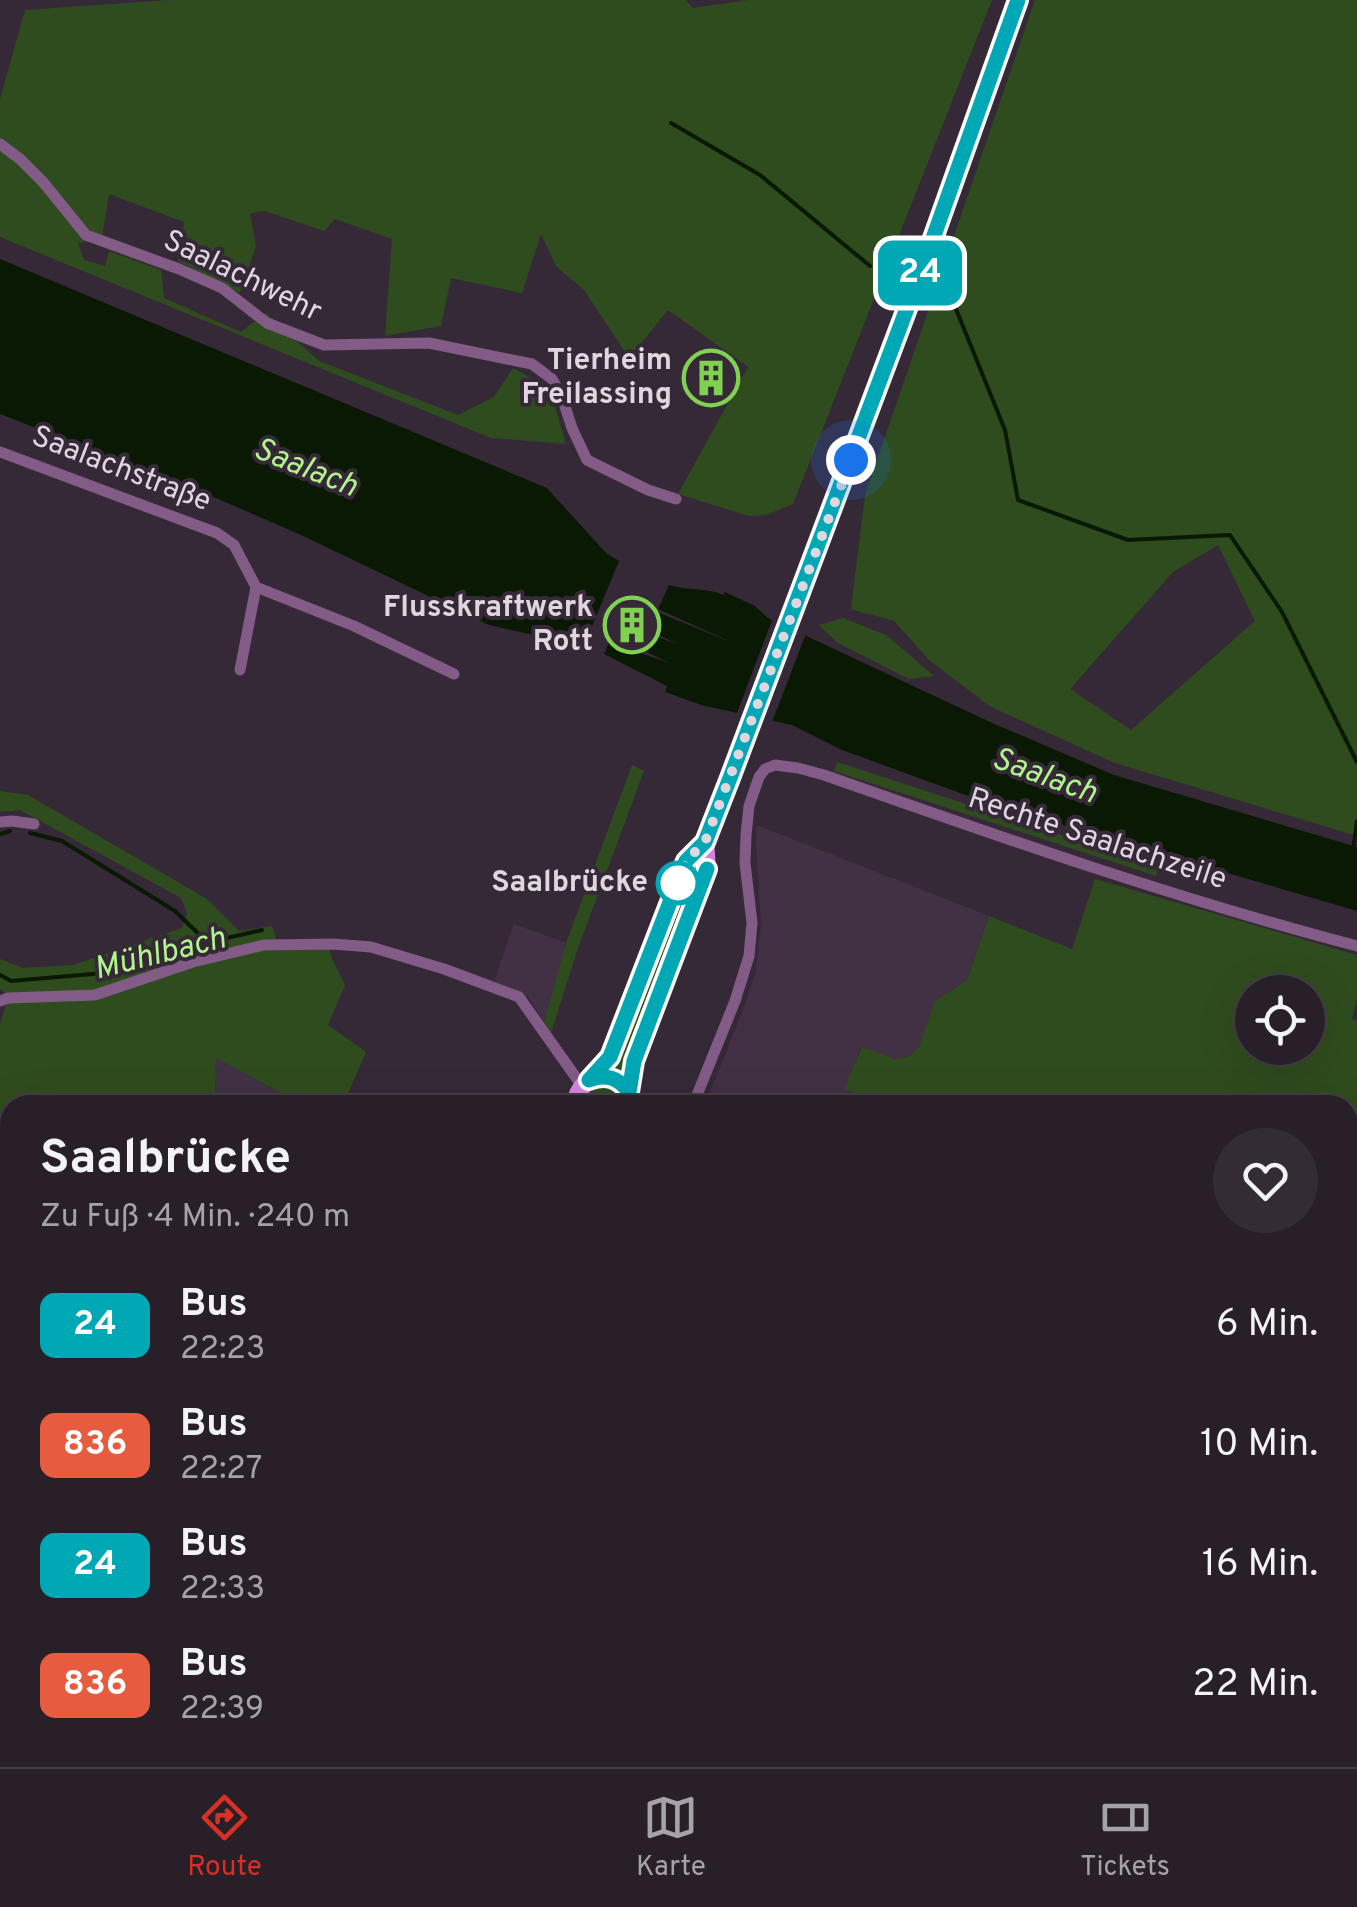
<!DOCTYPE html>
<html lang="de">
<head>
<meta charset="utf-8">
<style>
	body { margin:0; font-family:Overpass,sans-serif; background:#342c35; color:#f1f3f6; height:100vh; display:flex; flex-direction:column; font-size:38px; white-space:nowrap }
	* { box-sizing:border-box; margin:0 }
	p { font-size:32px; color:#a5a2a8 }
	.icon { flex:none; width:55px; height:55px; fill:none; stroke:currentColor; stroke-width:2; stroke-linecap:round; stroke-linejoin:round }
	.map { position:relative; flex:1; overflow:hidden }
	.details { position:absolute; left:0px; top:1095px; width:1358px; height:672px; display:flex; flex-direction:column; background:#281f29; border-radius:30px 30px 0 0; box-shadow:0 10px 40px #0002,0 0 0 2px #443d46 }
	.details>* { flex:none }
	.badge { padding:0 20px; border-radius:15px; font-size:35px; line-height:65px }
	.controls { position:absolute; left:1235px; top:975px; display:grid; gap:20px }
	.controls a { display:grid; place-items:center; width:90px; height:90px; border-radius:50%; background:#281f29; box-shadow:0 10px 40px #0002,0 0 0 2px #443d46; font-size:50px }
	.you { position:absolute; width:50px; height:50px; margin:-25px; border:8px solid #fff; border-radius:50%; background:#1a73e8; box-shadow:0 0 0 15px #1a73e833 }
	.map>.badge { position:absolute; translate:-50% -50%; box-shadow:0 0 0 5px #fff }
	.round { display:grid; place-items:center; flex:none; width:105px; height:105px; border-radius:52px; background:#342c35 }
	.overview { display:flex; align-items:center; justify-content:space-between; height:170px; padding:0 40px }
	h1 { font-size:48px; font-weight:700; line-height:75px }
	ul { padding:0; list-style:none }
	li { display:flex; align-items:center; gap:30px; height:120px; padding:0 40px }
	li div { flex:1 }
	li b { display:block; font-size:38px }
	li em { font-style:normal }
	li .badge { min-width:110px; font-weight:700; text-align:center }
	.dock { display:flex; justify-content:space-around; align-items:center; height:140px; border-top:2px solid #443d46; background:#281f29; font-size:28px; color:#a5a2a8 }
	.dock a { display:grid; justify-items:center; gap:5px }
	.dock .on { color:#d93025 }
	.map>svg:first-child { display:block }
</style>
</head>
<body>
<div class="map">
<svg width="1357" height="1767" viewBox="0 0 1357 1767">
	<rect width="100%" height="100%" fill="#362937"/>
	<path fill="#423144" d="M757,825L989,916L967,980L935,1001L920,1047L909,1056L895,1059L861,1047L845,1089L887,1105H705L746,1003L756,970L761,924L756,843Z
		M514,924L566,943L544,1022L528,996L494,982Z
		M216,1058L303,1105H215Z
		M463,1093L543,1094L544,1105H457Z
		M10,1654V1758H152L153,1767H0V1656Z
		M211,1758H332L328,1767H212Z
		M701,1758H754L752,1767H666Z"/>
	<path fill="#2f4c1e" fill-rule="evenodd" d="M170,0H685L693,8L748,0H992L793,504L766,515L749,516L678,494L748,367L668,310L629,358L584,290L556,266L541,234L522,293L451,278L441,326L385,336L392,239L335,219L324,231L265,211L250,213L256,246L240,293L178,261L184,222L109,194L102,238L78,243L84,260L105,266L109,251L161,270L164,298L241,332L266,313L319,361L458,415L494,397L513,368L550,389L566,444L491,438L0,237V99L25,10Z
		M1035,0H1357V836L1115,763L991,707L929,660L894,621L851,609L865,495ZM1218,545L1255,621L1131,730L1070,689L1173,572Z
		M843,618L886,635L934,676L909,679L838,643L819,625Z
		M837,762L1159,867L1156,876L834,771Z
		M632,765L644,771L578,948L551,1033L544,1022L566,943Z
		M0,791L28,795L207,899L239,931L272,926L277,942L327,940L332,959L345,985L328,1025L366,1052L343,1105H303L216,1058L215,1105H10V1207L0,1205V1024L9,995L0,989V959L23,968L73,965L182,928L187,913L181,898L20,810L0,812Z
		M1095,879L1357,955V998L1352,1019L1357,1021V1561L1348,1555V1105H887L844,1089L862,1047L895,1059L909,1056L919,1047L935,1001L967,980L989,916L1072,949ZM1252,992H1308V1048H1252Z
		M678,899L688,902L648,1005L640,1002Z
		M638,1008L646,1011L624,1073L612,1067Z
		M605,1085C617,1088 620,1094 622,1105H585C587,1093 593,1087 605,1085Z"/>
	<path fill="#0a1903" d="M0,259L547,488L606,553L619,561L584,646L489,625L301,535L209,495L0,414Z
		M669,585C686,591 707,587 723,595L725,592L755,606L768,618L990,722L1114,775L1357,847V911L982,801L842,750L792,725L701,705L665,692L667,686L604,654L609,642L669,663L613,635L618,622L677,644L620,616L627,602L638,607L640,605L733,643L658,609Z"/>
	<path fill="#362937" d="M774,615L807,631L771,725L735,718Z"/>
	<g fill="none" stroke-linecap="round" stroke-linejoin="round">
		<path stroke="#0a1903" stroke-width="4" d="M671,123L760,175L870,266
			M956,309L1005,430L1018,500L1128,540L1230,535L1282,612L1357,762
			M30,833L62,841L175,911L208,943
			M0,834L10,831
			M1353,851L1357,821
			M0,975L11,981L116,972L156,954L262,930"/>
		<path stroke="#825b86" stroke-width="11" d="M0,144L20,159L43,182L86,235L179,269L222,288L267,323L324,345L429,343L532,364L552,379L562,397L572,428L587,460L648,490L676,499
			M0,452L217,533L234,545L256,587L354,626L454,674
			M240,670L256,587
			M0,822L12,821L34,824
			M0,1001L8,998L95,995L193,962L264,945L333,944L371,947L444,969L519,997L582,1086
			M693,1105L735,1001L749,956L752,923L745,863L746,835L749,806L759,777L765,769L775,765L798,768L824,775C1000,837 1177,899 1357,946
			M0,1309L10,1315
			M0,1503L10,1510
			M1348,1708L1357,1705
			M161,1758L162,1767
			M565,1758L566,1767
			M762,1767L766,1758
			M1210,1767L1221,1758"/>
		<path stroke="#d584de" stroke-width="18" d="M589,1080L610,1057L686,861L705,841C815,563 918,282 1018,0
			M629,1092L634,1061L707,869L705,841
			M575,1105C580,1067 626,1066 631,1105
			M343,1767L347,1758
			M360,1767L364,1758"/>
	</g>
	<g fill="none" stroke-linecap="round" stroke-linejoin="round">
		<g stroke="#fff" stroke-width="22">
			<path id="line" d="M707,869L634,1061L629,1092C618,1077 606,1074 589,1080L610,1057L686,861L705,842L730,778L926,258L1018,0"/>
		</g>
		<use href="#line" stroke="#00a7b4" stroke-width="15"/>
		<path stroke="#dfd7df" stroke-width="10" stroke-dasharray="0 18" d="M678,883L686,861L705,842L851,460"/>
	</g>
	<defs>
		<g id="building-ring" transform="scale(2.875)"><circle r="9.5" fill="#362937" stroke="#80d051" stroke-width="1.5"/><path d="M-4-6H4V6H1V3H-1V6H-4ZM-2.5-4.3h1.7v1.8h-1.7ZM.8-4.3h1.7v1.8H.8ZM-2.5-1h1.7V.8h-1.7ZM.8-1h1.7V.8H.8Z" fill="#80d051"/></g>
	</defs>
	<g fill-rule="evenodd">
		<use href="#building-ring" x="711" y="378"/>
		<use href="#building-ring" x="632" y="625"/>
	</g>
	<circle fill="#fff" stroke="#00a7b4" stroke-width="5" cx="678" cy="883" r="20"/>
	<g text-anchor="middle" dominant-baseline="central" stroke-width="8" stroke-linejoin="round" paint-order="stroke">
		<g font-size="30" fill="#dfd7df" stroke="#362937">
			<text transform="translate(242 277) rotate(26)">Saalachwehr</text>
			<text transform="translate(121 470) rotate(21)">Saalachstraße</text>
			<text transform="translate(1097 840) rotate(18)">Rechte Saalachzeile</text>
		</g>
		<g font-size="30" font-weight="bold" fill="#dfd7df" stroke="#362937" text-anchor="end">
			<text x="672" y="361">Tierheim<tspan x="672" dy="34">Freilassing</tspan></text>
			<text x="593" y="608">Flusskraftwerk<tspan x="593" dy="34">Rott</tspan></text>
		</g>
		<g font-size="30" font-weight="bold" fill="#dfd7df" stroke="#362937" text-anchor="end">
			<text x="648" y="883">Saalbrücke</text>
		</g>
		<g font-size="32" font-style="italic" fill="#b1f58d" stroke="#362937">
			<text transform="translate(305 469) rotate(22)">Saalach</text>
			<text transform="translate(1044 777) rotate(20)">Saalach</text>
			<text transform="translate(160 955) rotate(-14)">Mühlbach</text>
		</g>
	</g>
</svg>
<div class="controls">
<a><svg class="icon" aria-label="locate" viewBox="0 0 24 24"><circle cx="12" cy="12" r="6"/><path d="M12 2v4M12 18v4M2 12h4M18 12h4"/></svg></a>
</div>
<div class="you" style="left:851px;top:460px"></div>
<b class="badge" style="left:920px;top:273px;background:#00a7b4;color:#fff">24</b>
<section class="details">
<div class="overview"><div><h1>Saalbrücke</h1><p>Zu Fuß · 4 Min. · 240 m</p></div><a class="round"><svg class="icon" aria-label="heart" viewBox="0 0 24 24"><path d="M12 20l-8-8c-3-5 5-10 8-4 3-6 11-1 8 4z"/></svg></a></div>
<ul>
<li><span class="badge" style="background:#00a7b4;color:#fff">24</span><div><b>Bus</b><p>22:23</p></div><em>6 Min.</em></li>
<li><span class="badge" style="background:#e75b3f;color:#fff">836</span><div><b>Bus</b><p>22:27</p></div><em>10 Min.</em></li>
<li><span class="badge" style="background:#00a7b4;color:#fff">24</span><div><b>Bus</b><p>22:33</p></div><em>16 Min.</em></li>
<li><span class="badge" style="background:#e75b3f;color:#fff">836</span><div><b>Bus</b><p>22:39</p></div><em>22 Min.</em></li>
</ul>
</section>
</div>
<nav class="dock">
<a class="on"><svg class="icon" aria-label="directions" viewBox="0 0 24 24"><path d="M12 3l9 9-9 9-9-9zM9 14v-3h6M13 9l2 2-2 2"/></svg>Route</a>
<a><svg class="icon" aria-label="map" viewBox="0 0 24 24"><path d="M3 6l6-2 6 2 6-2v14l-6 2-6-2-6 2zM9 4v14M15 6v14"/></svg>Karte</a>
<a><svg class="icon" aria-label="tickets" viewBox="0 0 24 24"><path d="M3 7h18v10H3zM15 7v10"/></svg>Tickets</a>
</nav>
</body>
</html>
